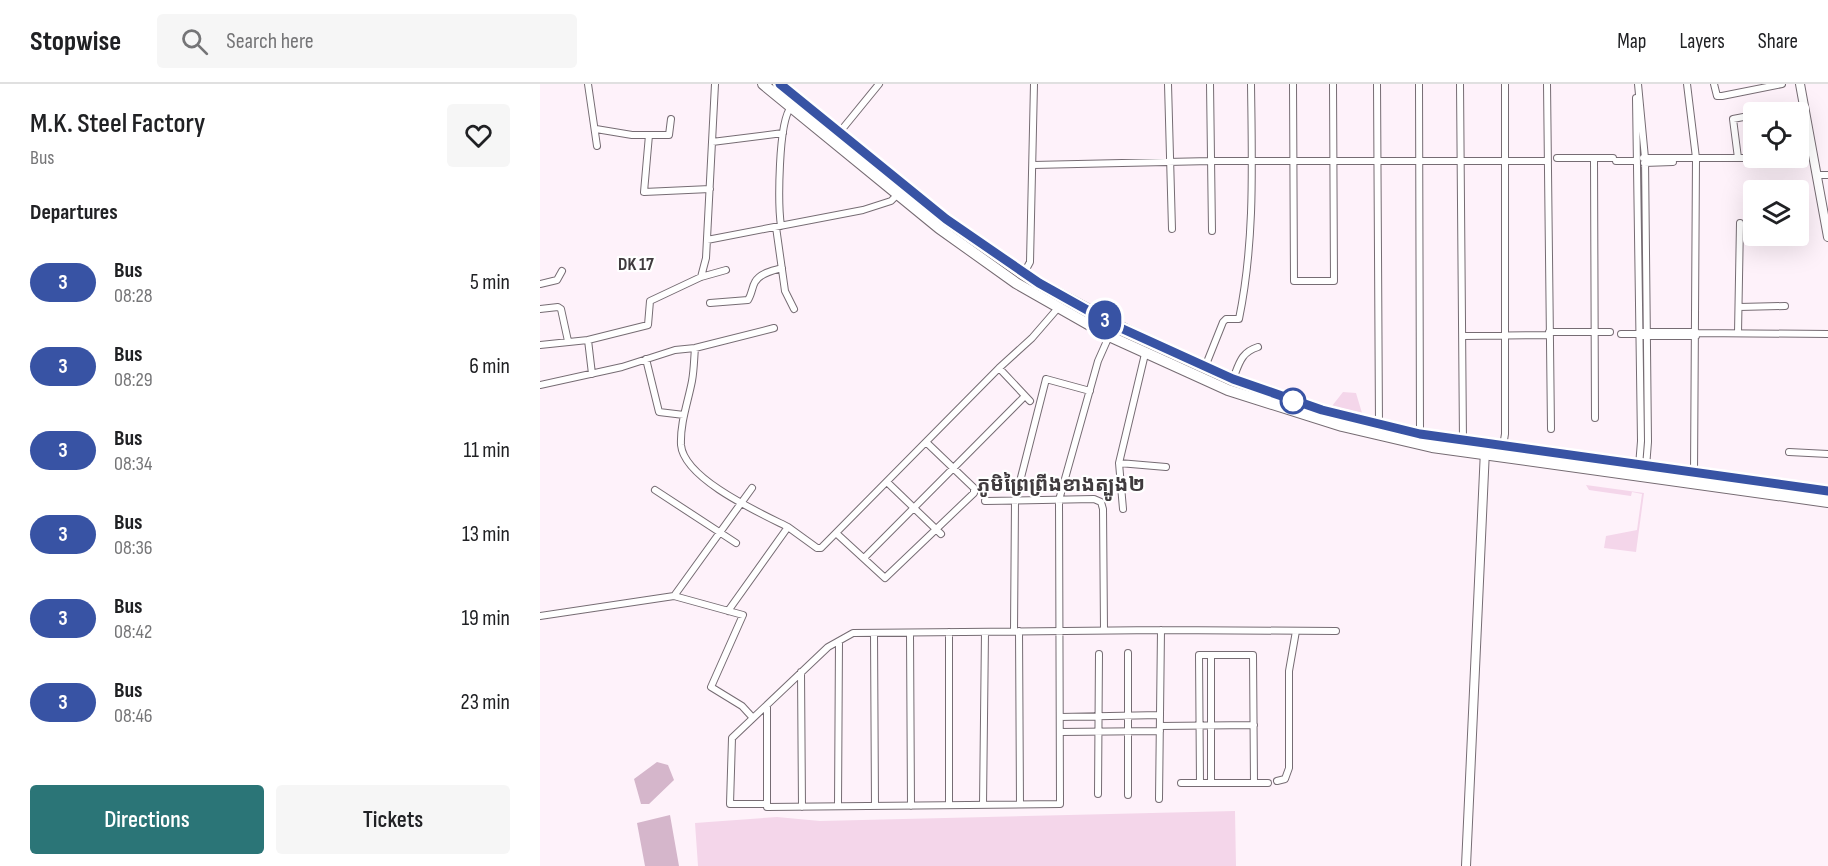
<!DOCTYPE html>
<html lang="en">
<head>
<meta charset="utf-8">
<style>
	body { margin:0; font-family:"Sofia Sans Condensed","Noto Sans Khmer",sans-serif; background:#f6f6f6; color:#202124; height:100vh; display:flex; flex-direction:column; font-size:22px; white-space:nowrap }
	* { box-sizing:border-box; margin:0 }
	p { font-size:20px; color:#757577 }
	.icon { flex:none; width:33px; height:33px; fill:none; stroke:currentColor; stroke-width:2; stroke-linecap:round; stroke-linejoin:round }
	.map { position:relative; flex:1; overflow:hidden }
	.side { display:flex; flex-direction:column; background:#fff; width:540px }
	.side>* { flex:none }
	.badge { padding:0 12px; border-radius:20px; font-size:21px; line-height:39px }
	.fabs { position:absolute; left:1203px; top:18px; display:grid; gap:12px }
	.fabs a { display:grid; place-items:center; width:66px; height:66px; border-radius:6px; background:#fff; box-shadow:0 6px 24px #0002; font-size:30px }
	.map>.badge { position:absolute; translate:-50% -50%; box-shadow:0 0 0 3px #fff }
	h2 { padding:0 30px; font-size:22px; line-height:54px }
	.round { display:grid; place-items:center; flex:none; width:63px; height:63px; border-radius:6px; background:#f6f6f6 }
	.head { display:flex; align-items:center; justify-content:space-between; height:102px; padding:0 30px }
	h1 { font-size:28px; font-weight:600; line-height:45px }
	.primary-button { display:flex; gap:12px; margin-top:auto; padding:12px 30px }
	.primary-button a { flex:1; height:69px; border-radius:6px; background:#2b7577; color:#fff; font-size:24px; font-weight:600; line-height:69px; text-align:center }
	.primary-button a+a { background:#f6f6f6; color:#202124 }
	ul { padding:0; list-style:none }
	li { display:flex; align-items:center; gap:18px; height:84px; padding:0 30px }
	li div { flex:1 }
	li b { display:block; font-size:22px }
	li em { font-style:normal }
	li .badge { min-width:66px; font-weight:700; text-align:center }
	header { display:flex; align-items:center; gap:36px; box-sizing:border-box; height:84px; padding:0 30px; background:#fff; border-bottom:2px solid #e0e0e0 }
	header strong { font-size:28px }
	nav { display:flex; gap:33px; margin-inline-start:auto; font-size:21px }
	.search { width:420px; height:54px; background:#f6f6f6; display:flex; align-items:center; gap:15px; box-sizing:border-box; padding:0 21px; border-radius:6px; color:#757577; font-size:22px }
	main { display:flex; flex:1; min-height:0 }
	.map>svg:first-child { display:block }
</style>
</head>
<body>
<header>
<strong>Stopwise</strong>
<div class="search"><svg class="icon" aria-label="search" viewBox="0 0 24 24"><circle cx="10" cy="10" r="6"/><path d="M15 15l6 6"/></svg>Search here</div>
<nav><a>Map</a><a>Layers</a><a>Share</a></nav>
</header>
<main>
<section class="side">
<div class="head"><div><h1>M.K. Steel Factory</h1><p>Bus</p></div><a class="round"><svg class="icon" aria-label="heart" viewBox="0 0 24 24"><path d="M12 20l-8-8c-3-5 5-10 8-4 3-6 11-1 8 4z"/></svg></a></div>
<h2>Departures</h2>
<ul>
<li><span class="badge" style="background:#3853a4;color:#fff">3</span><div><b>Bus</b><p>08:28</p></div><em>5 min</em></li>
<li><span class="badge" style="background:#3853a4;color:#fff">3</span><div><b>Bus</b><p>08:29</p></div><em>6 min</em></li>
<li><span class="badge" style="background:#3853a4;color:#fff">3</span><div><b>Bus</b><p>08:34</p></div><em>11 min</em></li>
<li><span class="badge" style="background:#3853a4;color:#fff">3</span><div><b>Bus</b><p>08:36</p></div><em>13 min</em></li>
<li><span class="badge" style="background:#3853a4;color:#fff">3</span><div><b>Bus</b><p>08:42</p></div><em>19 min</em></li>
<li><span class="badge" style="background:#3853a4;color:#fff">3</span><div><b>Bus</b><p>08:46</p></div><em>23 min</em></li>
</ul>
<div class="primary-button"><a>Directions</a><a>Tickets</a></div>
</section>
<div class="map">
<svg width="1288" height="782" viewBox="0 0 1288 782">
	<rect width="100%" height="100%" fill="#fef2fa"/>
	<path fill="#f4d6ea" d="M803,308L816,309L822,329L792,322Z
		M1046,401L1104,409L1096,468L1064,464L1066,452L1097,446L1102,410L1092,408L1091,412L1049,406Z
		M695,727L696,782H158L155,739L237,733L280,737Z"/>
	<path fill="#d5b6cb" d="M117,678L128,681L134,696L109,720H101L94,695Z
		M130,731L139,782H105L97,739Z"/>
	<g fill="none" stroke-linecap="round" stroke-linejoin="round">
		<g stroke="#766c73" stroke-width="8">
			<path id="street" d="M48,0L57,62
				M628,0L632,145
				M670,0L672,147
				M753,0L754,197H794L793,0
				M837,0L839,340
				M879,0L880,350
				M920,0L923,357
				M1007,0L1011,345
				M1098,0L1105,74L1108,358L1106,383
				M1147,0L1156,74L1154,389
				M1174,0L1177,12H1182L1242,0
				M1096,14L1101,357L1099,382
				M1224,28H1228
				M56,45L92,51H129L131,35
				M299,49L339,0
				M109,51L104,108L170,105
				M172,58L243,49
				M1017,74H1073
				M1103,74H1258
				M1198,74L1193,35L1214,31
				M1054,75L1055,334
				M1076,77H1097
				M1104,79L1133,78
				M493,81L671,77H1008
				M1277,91H1288
				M241,142C238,121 238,38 251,23
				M236,143L245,207L254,225
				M167,156L323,126L351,117L357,111
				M484,189L490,178L494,0
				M161,193L166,174L175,0
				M0,200L17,196L22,187
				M170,219L208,216C212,210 212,203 215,198C220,189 234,186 242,184
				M1199,223L1245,222
				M0,225L18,223L21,225L28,257
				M1009,248H1070
				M1103,248H1156
				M1156,249L1288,250
				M1198,249L1200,139
				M1081,250H1100
				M923,252L1009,251
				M1103,252H1156
				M0,261L48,256
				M155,264C154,275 154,286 152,297C148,318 140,339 141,361C144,395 220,429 248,443
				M106,275L119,328L144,331
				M665,283L683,238L686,235H699C715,157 712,79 711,0
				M459,284L490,317
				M52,290L48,256L108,241L110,217L161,193L186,186
				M693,295C699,280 701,268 718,263
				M0,301L82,283L135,266L155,264L234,244
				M963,362L965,350V0
				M1249,368L1288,370
				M579,379L626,383
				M347,398L401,450
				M115,406L196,459
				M445,417L554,415L561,418L563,425L564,546
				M583,425L579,379L605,270
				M296,449L345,494L434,409V404L386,358
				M324,474L485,312
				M134,512L203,531L171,603L202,622L213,634
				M188,527L248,443L277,464H281L459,284L492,254L518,224
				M0,532L134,512L212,404
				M474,547L475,417L506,295L550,307
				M479,547L480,720
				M334,549L335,722
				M370,549L371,722
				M671,571V699
				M261,588L262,723
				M227,621V723L520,720L519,416L558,277L574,241
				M520,633L620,631
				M620,642L714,641
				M520,648L620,647
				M737,697L745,695L749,684V587L756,547
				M641,699H728
				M660,699L659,571H713L714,699
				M558,710L559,570
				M588,711V569
				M619,715L621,546
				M227,720H190L192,654L288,563L313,549L621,546L796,547
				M409,721V548
				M443,721L445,548
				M298,722L299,557"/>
		</g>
		<g stroke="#766c73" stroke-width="10">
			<path id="secondary" d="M1260,0L1288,153
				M926,782L945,366"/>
		</g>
		<g stroke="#766c73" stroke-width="12">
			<path id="highway" d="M223,0L399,144L476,199L569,252L688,306L802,342L892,363L1288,418
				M240,0L406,135L499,199L609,258L693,295L782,326L880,350L1288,407"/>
		</g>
		<use href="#street" stroke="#fff" stroke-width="6"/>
		<use href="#secondary" stroke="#fff" stroke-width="8"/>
		<use href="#highway" stroke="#fff" stroke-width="10"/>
	</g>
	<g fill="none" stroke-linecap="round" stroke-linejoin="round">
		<g stroke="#fff" stroke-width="14">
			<path id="line" d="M240,0L406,135L499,199L574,241L693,295L782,326L880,350L1288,407"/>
		</g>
		<use href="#line" stroke="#3853a4" stroke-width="9"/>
	</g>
	<circle fill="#fff" stroke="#3853a4" stroke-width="3" cx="753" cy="317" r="12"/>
	<g text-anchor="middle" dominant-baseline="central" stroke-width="4.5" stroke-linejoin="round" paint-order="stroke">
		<g font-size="18" font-weight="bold" fill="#403b3e" stroke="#fff">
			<text x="96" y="180">DK 17</text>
		</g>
		<g font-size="20" font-weight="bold" fill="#403b3e" stroke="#fff">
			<text x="521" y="401">ភូមិព្រៃព្រីងខាងត្បូង២</text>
		</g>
	</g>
</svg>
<div class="fabs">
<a><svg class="icon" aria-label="locate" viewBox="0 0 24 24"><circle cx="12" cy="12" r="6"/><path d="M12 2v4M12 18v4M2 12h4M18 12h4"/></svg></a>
<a><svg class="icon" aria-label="layers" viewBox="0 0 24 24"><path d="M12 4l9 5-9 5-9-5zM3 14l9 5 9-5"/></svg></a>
</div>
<b class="badge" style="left:565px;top:236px;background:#3853a4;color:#fff">3</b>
</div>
</main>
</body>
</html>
